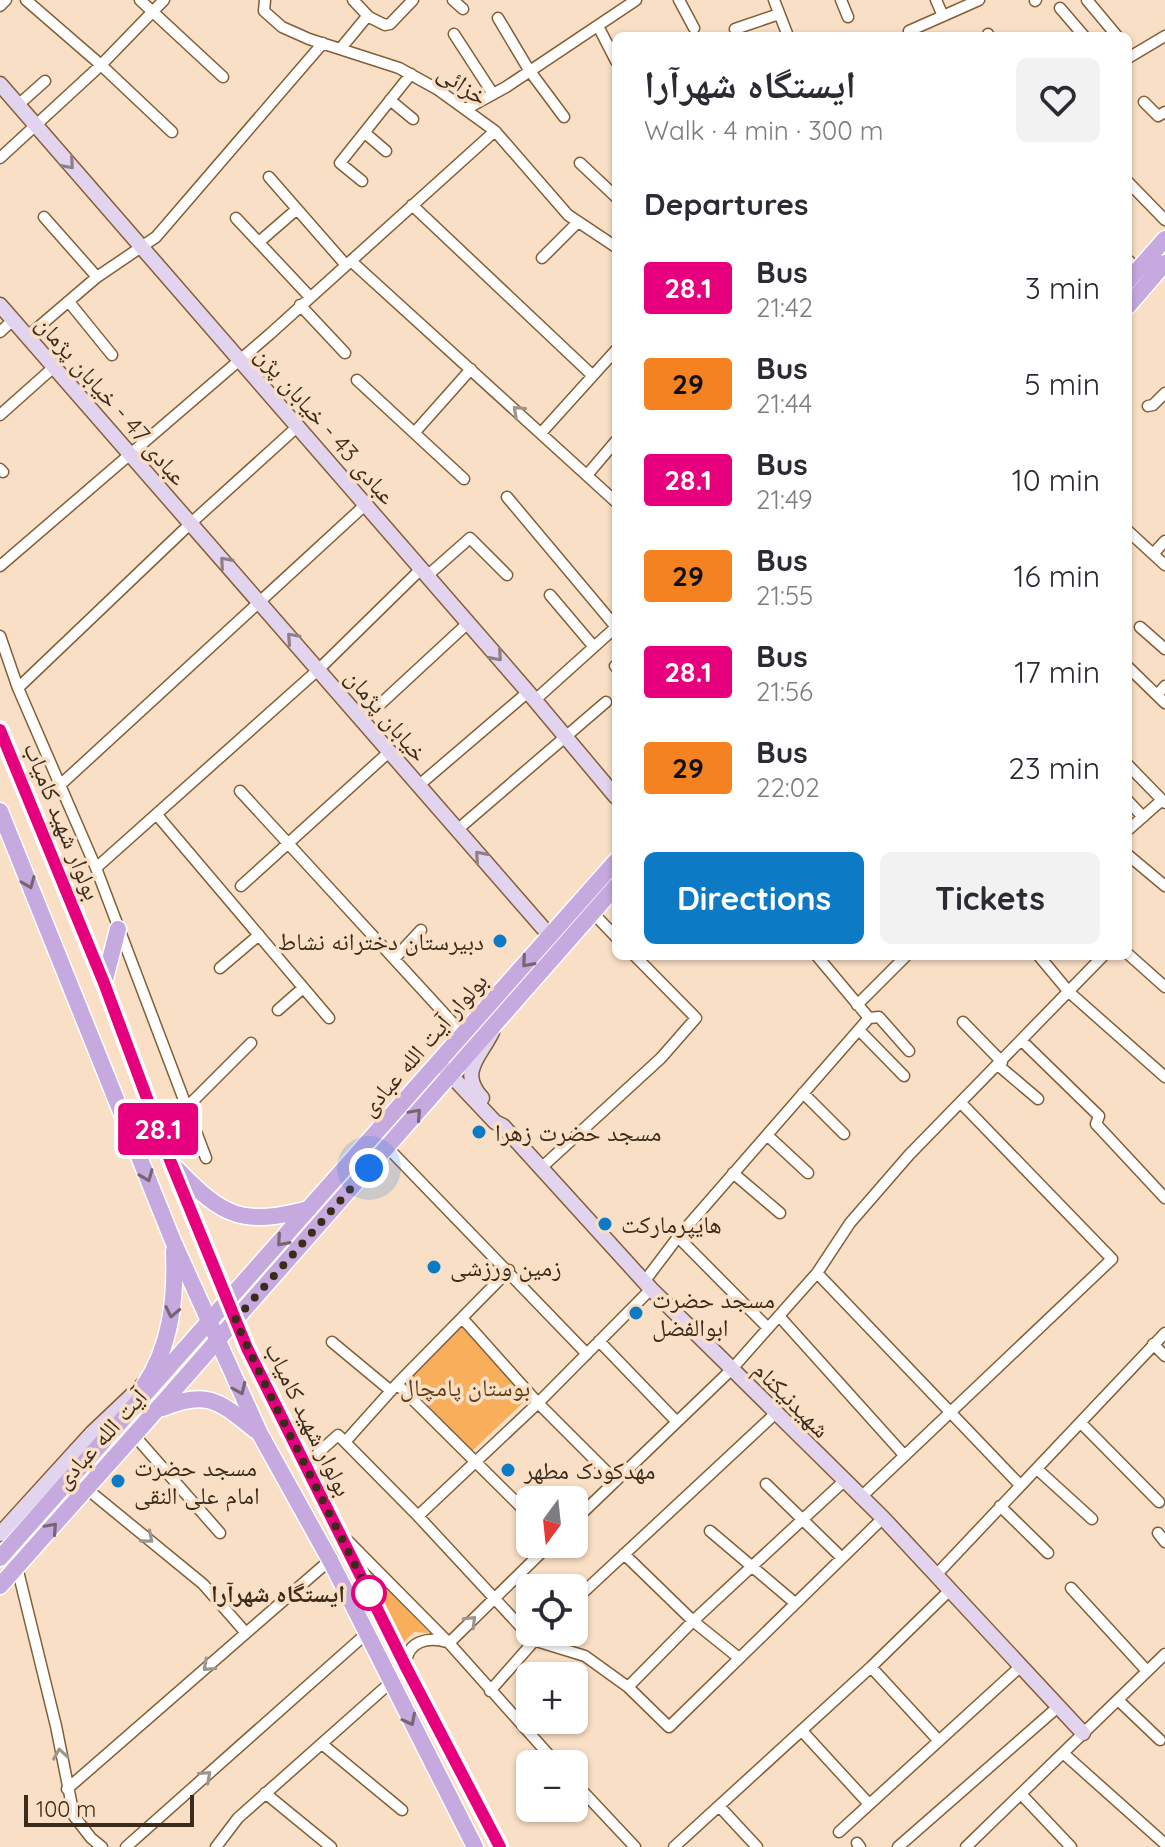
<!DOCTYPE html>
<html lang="en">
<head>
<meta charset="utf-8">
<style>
	body { margin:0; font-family:Quicksand,"Noto Naskh Arabic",sans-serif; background:#f2f2f3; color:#2b2b33; height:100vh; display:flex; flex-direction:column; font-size:30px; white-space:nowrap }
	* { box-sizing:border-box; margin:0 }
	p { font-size:26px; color:#7c7c81 }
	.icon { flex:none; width:44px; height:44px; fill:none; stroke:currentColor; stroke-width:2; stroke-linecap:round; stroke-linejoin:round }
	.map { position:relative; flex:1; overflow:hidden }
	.side { position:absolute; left:612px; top:32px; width:520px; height:928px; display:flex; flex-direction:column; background:#fff; border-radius:12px; box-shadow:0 2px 6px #0004 }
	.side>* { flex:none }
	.badge { padding:0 16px; border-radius:6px; font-size:28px; line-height:52px }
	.needle { width:52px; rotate:195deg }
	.fabs { position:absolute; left:516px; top:1486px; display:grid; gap:16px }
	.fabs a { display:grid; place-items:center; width:72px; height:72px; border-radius:12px; background:#fff; box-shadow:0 2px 6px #0004; font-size:40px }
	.scale { position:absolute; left:24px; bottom:20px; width:170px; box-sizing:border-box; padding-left:8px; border:4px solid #3b2b1a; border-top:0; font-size:22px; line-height:28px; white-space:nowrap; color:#3b2b1a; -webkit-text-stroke:6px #f9dfc5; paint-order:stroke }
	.you { position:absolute; width:40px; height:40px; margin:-20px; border:6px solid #fff; border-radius:50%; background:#1a73e8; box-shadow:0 0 0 12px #1a73e833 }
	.map>.badge { position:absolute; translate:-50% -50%; box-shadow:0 0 0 4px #fff }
	h2 { padding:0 32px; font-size:30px; line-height:72px }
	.round { display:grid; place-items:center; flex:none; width:84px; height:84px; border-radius:12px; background:#f2f2f3 }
	.head { display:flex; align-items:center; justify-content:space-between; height:136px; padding:0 32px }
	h1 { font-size:38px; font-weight:800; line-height:60px }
	.button { display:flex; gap:16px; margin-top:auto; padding:16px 32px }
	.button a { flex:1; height:92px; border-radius:12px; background:#0d7ac5; color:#fff; font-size:32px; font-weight:800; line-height:92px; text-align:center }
	.button a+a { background:#f2f2f3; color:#2b2b33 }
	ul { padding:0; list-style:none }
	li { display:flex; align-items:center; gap:24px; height:96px; padding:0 32px }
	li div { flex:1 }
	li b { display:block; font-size:30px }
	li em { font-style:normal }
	li .badge { min-width:88px; font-weight:700; text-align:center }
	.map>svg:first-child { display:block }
</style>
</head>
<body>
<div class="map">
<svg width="1165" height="1847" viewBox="0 0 1165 1847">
	<rect width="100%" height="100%" fill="#f9dfc5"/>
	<path fill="#f9ae5b" d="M462,1327L529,1397L472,1451L405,1382Z
		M367,1568L429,1633L414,1632L404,1642Z"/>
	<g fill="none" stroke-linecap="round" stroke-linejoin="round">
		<g stroke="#835e36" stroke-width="13">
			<path id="street" d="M26,0L101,65L172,132
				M140,0L223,77
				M265,0L264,11L282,27L309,39L399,68L437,89L495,131L568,215L616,247
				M353,0L369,17
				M453,0L463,9
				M679,0L694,28
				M774,0L788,36
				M841,0L848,17
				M936,0L943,16L979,0
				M1087,0L1117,36
				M1035,1L1036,0
				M0,6L6,0
				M1060,8L1084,36
				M498,18L529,70L564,117
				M598,26L616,61
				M735,29L779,14
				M909,31L943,16
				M454,34L493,94
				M988,34L989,36
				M341,48L365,19L369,17L385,25L390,24L413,0
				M1128,58L1165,36
				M390,100L413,119
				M1144,102L1158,116L1165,112
				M18,105L45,81
				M466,109L506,87L636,0
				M365,133L386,151
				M0,158L101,65L164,0
				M580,163L616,197
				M269,177L345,264
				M362,181L340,163L411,74
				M1128,182L1165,220
				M412,205L592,375
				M44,217L97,277
				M236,218L309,296
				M259,242L297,209
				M542,258L577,223
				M1128,260L1138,270
				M351,261L616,502
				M69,302L112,355
				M300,305L345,353
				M0,332L13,320
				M28,336L97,277L156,237L323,43
				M357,380L464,479
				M1148,406L1153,405L1165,393
				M0,415L55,366
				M415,432L471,369
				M542,432L616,350
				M0,469L3,472
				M587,475L616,441
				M507,497L616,627
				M1128,531L1165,565
				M1153,554L1165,541
				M0,566L270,334L495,131
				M427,576L470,538L507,575
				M550,595L594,647
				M1140,627L1165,649
				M0,636L18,688L96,868L206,1158
				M615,666L616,667
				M1128,667L1165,703
				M18,688L191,523L297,427
				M1157,695L1165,686
				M535,700L616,627
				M362,721L468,623
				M1128,765L1165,803
				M59,786L365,505
				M418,786L528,692
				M240,791L463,1034
				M1128,801L1143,817
				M157,815L329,1018
				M457,830L606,702
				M1128,830L1162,800
				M1128,855L1165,886
				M96,868L319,669L421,569
				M241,886L389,752
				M593,913L616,937
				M1128,954L1165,987
				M817,956L869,1018
				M1039,956L1069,992L1165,1077
				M395,958L421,930
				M220,968L259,935
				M857,1005L906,956
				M278,1010L303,988
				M869,1018L879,1017L909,1051
				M963,1022L1002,1062
				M859,1030L904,1076
				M1022,1041L1099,1116L1096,1124L1165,1198
				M999,1066L1038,1099
				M803,1093L844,1134
				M187,1107L251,1043
				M767,1135L808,1173
				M387,1147L587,1354
				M541,1168L661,1058L696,1018L635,956
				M733,1173L780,1213
				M678,1237L768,1328
				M817,1273L1020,1485
				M644,1282L678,1237L869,1018
				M779,1316L904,1455
				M463,1319L538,1403L616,1481
				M599,1341L677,1422
				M332,1342L391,1391
				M1153,1344L1165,1356
				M397,1384L530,1516
				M1081,1423L1159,1502
				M134,1435L220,1533
				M345,1442L397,1384L509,1270
				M318,1453L338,1435L418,1516L533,1640L585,1656L628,1687L669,1727L883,1518
				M1037,1469L1092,1519
				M766,1484L842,1558
				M87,1489L203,1584L246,1633
				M860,1498L1112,1259L962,1104
				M1000,1506L1048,1553
				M418,1516L538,1403L651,1289
				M574,1521L731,1370L817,1273L850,1223L909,1155L1103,956
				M710,1531L795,1603
				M1158,1533L1165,1542
				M348,1541L449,1643L557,1764
				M624,1554L693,1621L739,1658
				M17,1567L56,1726L74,1816L91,1838L102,1847
				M937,1574L1165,1333
				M1071,1588L1147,1671
				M574,1601L777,1412
				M449,1643L550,1544
				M406,1663C408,1640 429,1637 447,1642
				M871,1667L939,1741
				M628,1687L693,1621L843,1482
				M490,1691L542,1632
				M1118,1700L1160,1740
				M802,1731L869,1804
				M322,1744L402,1810
				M1063,1753L1165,1844
				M574,1782L635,1847
				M67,1789L330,1560
				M265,1793L331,1847
				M1021,1794L1071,1847
				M719,1806L757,1847
				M839,1832L1021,1666
				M857,1843L860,1847
				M126,1847L367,1633
				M216,1847L238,1818L390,1683
				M674,1847L871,1667L950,1590
				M898,1847L1059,1706
				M966,1847L1165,1654"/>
		</g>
		<g stroke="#835e36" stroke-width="17">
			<path id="secondary" d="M0,84L528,692L616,797
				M0,305L550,936
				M444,1068L495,1122L503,1126L651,1289L883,1518L1083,1733
				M482,1098C458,1072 480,1057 492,1032
				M0,1534L92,1433L149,1379"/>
		</g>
		<g stroke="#fff" stroke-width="19">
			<path id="primary" d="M1128,281L1165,239
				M1128,306L1165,263
				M0,730L104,983L170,1160L247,1348L406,1667L500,1847
				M0,811L173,1241L260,1434L330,1560L475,1847
				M104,983L118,929
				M177,1169C224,1218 243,1226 309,1209
				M144,1386C171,1346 176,1298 174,1251
				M163,1408C208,1389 220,1402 255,1430
				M0,1558L616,861
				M0,1586C78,1497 158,1410 235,1320L616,886"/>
		</g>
		<use href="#street" stroke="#fff" stroke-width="10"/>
		<use href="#secondary" stroke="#e2d4ef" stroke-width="14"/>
		<use href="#primary" stroke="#c5a9df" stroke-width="16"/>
	</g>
	<defs><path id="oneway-chevron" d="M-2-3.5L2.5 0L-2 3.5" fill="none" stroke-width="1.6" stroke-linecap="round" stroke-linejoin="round" transform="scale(2)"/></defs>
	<g stroke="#8e8084">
		<use href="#oneway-chevron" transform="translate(69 164) rotate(49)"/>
		<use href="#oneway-chevron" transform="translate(225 562) rotate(-131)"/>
		<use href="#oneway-chevron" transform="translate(292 638) rotate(-132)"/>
		<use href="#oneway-chevron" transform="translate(497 656) rotate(49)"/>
		<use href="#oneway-chevron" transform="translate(480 856) rotate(-131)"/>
	</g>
	<g stroke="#9d958c">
		<use href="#oneway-chevron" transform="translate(518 411) rotate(-138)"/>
		<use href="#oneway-chevron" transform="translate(148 1538) rotate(40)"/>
		<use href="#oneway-chevron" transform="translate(471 1621) rotate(-45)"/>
		<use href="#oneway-chevron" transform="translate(208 1666) rotate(138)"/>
		<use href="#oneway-chevron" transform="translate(60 1754) rotate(-99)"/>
		<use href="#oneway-chevron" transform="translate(206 1776) rotate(-42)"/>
	</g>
	<g stroke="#796473">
		<use href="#oneway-chevron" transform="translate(29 883) rotate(68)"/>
		<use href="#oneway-chevron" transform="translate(527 962) rotate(131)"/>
		<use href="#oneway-chevron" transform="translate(416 1114) rotate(-48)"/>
		<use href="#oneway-chevron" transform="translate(147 1176) rotate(68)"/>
		<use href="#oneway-chevron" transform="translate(282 1241) rotate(131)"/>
		<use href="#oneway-chevron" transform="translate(172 1312) rotate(102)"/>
		<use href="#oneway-chevron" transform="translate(240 1389) rotate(66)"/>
		<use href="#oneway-chevron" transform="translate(52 1528) rotate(-48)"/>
		<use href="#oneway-chevron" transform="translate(410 1720) rotate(63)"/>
	</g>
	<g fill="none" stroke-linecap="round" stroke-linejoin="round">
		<g stroke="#fff" stroke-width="18">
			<path id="line" d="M0,730L104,983L170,1160L247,1348L406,1667L500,1847"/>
		</g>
		<use href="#line" stroke="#e6007e" stroke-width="12"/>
		<path stroke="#3b2b1a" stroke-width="8" stroke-dasharray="0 14.4" d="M369,1168L235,1320L270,1395L369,1593"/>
	</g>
	<g fill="#0d7ac5" stroke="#f9dfc5" stroke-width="3">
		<circle cx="500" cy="941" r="8"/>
		<circle cx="479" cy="1132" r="8"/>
		<circle cx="605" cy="1224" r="8"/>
		<circle cx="434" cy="1267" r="8"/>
		<circle cx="636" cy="1313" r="8"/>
		<circle cx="508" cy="1470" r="8"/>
		<circle cx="118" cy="1481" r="8"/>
	</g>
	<circle fill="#fff" stroke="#e6007e" stroke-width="4" cx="369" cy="1593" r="16"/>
	<g text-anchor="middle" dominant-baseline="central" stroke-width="7" stroke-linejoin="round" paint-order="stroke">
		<g font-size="24" fill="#3b2b1a" stroke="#f9dfc5">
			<text transform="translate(463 84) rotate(34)">خزائی</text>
			<text transform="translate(112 400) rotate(49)">عبادی 47 - خیابان پژمان</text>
			<text transform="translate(326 425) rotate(49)">عبادی 43 - خیابان پژن</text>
			<text transform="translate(387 715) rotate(50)">خیابان پژمان</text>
			<text transform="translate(63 821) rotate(68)">بولوار شهید کامیاب</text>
			<text transform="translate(423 1044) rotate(-49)">بولوار آیت الله عبادی</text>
			<text transform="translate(792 1399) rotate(45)">شهیدنیکنام</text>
			<text transform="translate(309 1419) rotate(64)">بولوار شهید کامیاب</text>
			<text transform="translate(100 1438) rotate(-48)">آیت الله عبادی</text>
		</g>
		<g font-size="24" fill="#3b2b1a" stroke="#f9dfc5" text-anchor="start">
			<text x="484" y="941" text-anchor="end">دبیرستان دخترانه نشاط</text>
			<text x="495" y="1132">مسجد حضرت زهرا</text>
			<text x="621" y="1224">هایپرمارکت</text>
			<text x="450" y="1267">زمین ورزشی</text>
			<text x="652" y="1299">مسجد حضرت<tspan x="652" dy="28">ابوالفضل</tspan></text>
			<text x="134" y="1467">مسجد حضرت<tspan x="134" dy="28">امام علی النقی</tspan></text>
			<text x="524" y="1470">مهدکودک مطهر</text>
		</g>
		<g font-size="24" fill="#603e16" stroke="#f9dfc5">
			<text x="465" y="1387">بوستان پامچال</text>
		</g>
		<g font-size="24" font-weight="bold" fill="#3b2b1a" stroke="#f9dfc5" text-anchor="end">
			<text x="345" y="1593">ایستگاه شهرآرا</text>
		</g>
	</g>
</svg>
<div class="fabs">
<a><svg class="needle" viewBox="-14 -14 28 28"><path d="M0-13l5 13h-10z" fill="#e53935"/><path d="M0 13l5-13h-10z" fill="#7c7c81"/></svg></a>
<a><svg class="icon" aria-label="locate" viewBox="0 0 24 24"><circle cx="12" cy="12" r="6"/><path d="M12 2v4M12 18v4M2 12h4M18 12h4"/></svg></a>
<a>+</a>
<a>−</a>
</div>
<div class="scale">100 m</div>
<div class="you" style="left:369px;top:1168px"></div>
<b class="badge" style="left:158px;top:1129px;background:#e6007e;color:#fff">28.1</b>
<section class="side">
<div class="head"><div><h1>ایستگاه شهرآرا</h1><p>Walk · 4 min · 300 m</p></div><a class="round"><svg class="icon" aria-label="heart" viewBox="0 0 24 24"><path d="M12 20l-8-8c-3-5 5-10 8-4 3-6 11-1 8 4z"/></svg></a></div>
<h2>Departures</h2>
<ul>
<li><span class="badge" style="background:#e6007e;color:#fff">28.1</span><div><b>Bus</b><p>21:42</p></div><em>3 min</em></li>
<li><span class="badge" style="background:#f58220;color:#111">29</span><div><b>Bus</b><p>21:44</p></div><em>5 min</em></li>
<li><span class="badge" style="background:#e6007e;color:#fff">28.1</span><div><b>Bus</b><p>21:49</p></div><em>10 min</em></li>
<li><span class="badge" style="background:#f58220;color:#111">29</span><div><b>Bus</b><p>21:55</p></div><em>16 min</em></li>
<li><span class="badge" style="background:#e6007e;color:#fff">28.1</span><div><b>Bus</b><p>21:56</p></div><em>17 min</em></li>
<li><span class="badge" style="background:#f58220;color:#111">29</span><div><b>Bus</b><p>22:02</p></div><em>23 min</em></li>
</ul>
<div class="button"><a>Directions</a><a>Tickets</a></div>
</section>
</div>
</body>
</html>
